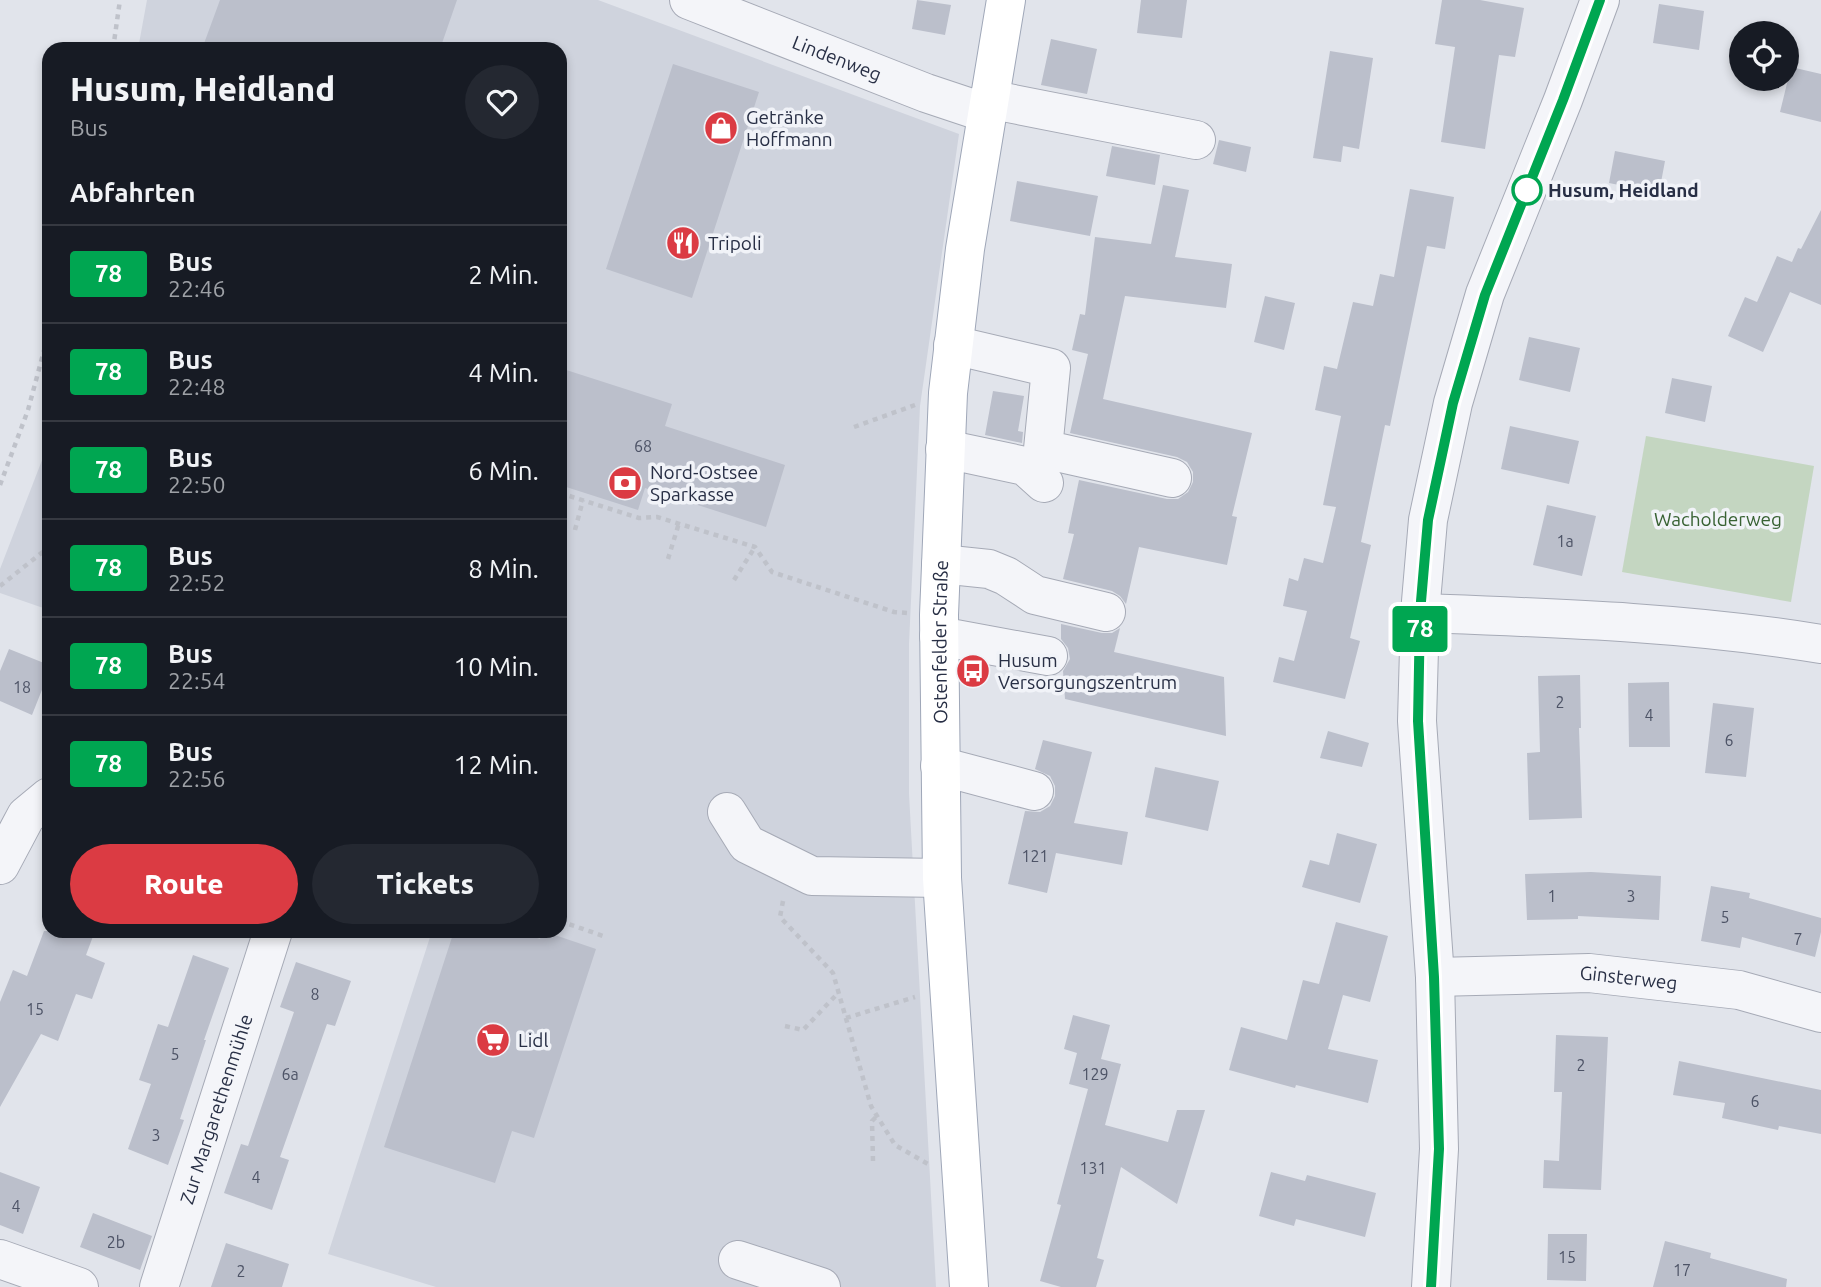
<!DOCTYPE html>
<html lang="de">
<head>
<meta charset="utf-8">
<style>
	body { margin:0; font-family:Ubuntu,sans-serif; background:#242831; color:#f1f3f6; height:100vh; display:flex; flex-direction:column; font-size:26px; white-space:nowrap }
	* { box-sizing:border-box; margin:0 }
	p { font-size:23px; color:#9ea1a6 }
	.icon { flex:none; width:38px; height:38px; fill:none; stroke:currentColor; stroke-width:2; stroke-linecap:round; stroke-linejoin:round }
	.map { position:relative; flex:1; overflow:hidden }
	.panel { position:absolute; left:42px; top:42px; width:525px; height:896px; display:flex; flex-direction:column; background:#171b24; border-radius:21px; box-shadow:0 4px 10px #0003 }
	.panel>* { flex:none }
	.badge { padding:0 14px; border-radius:5px; font-size:24px; line-height:46px }
	.fabs { position:absolute; left:1729px; top:21px; display:grid; gap:14px }
	.fabs a { display:grid; place-items:center; width:70px; height:70px; border-radius:50%; background:#171b24; box-shadow:0 4px 10px #0003; font-size:35px }
	.map>.badge { position:absolute; translate:-50% -50%; box-shadow:0 0 0 4px #fff }
	h2 { padding:0 28px; font-size:26px; line-height:63px }
	.round { display:grid; place-items:center; flex:none; width:74px; height:74px; border-radius:37px; background:#242831 }
	.overview { display:flex; align-items:center; justify-content:space-between; height:119px; padding:0 28px }
	h1 { font-size:33px; font-weight:800; line-height:52px }
	.action { display:flex; gap:14px; margin-top:auto; padding:14px 28px }
	.action a { flex:1; height:80px; border-radius:42px; background:#db3b43; color:#fff; font-size:28px; font-weight:800; line-height:80px; text-align:center }
	.action a+a { background:#242831; color:#f1f3f6 }
	ul { padding:0; list-style:none }
	li { display:flex; align-items:center; gap:21px; height:98px; padding:0 28px; border-top:2px solid #363941 }
	li div { flex:1 }
	li b { display:block; font-size:26px }
	li em { font-style:normal }
	li .badge { min-width:77px; font-weight:700; text-align:center }
	.map>svg:first-child { display:block }
</style>
</head>
<body>
<div class="map">
<svg width="1821" height="1287" viewBox="0 0 1821 1287">
	<rect width="100%" height="100%" fill="#e1e4eb"/>
	<path fill="#cfd3dd" d="M147,0H598L959,134L920,406L909,644V794L936,1287H436L328,1254L432,931H560V49H138Z
		M49,442V610L0,593V569Z"/>
	<path fill="#c4d6c1" d="M1646,436L1814,466L1791,602L1622,572Z"/>
	<path fill="#bbbfcb" d="M220,0H457L440,49H202Z
		M917,0L951,5L945,35L912,29Z
		M1141,0H1187L1182,38L1137,33Z
		M1442,0H1480L1524,8L1515,57L1499,55L1485,149L1441,142L1455,47L1435,44Z
		M1659,4L1704,11L1699,50L1653,43Z
		M1051,39L1097,49L1087,94L1041,85Z
		M1330,51L1373,58L1359,149L1343,146L1341,162L1313,158Z
		M673,64L759,92L692,298L606,269Z
		M1791,67L1821,74V122L1780,112Z
		M1219,140L1251,147L1246,172L1213,164Z
		M1112,146L1160,155L1155,185L1106,176Z
		M1615,151L1665,161L1659,193L1609,183Z
		M1017,181L1098,196L1090,236L1010,221Z
		M1163,185L1189,190L1175,257L1232,264L1226,308L1125,296L1103,399L1252,433L1232,516L1237,517L1227,565L1139,547L1126,604L1120,596L1112,591L1063,579L1074,534L1068,533L1079,480L1167,499H1178L1188,492L1193,482V472L1187,462L1177,457L1070,433L1088,354L1072,350L1080,314L1085,315L1095,237L1151,244Z
		M1410,189L1454,197L1445,249L1427,246L1390,426L1385,425L1361,542L1371,545L1350,638L1360,641L1345,699L1273,682L1279,657L1294,661L1307,611L1283,606L1289,578L1298,581L1304,558L1323,563L1336,507L1323,505L1341,416L1315,410L1324,366L1337,369L1353,302L1373,306L1380,274L1394,277Z
		M1821,210V305L1790,292L1763,352L1728,336L1745,297L1757,302L1777,256L1792,262L1798,248L1801,249Z
		M1265,296L1295,303L1284,350L1254,342Z
		M1529,337L1580,348L1570,392L1519,380Z
		M560,368L672,404L665,426L785,465L766,527L645,488L638,510L560,485Z
		M1672,378L1712,386L1705,422L1665,413Z
		M993,391L1024,396L1018,431L1023,432L1022,443L985,435Z
		M1510,426L1579,441L1569,484L1501,469Z
		M1547,505L1596,516L1582,576L1533,565Z
		M1061,624L1102,633H1112L1120,628L1114,652L1224,677L1226,736L1065,699L1063,671L1070,659L1068,648L1061,639Z
		M9,649L49,665V672L32,715L0,701V671Z
		M1580,675L1581,728H1579L1582,818L1529,820L1527,753L1540,752L1538,676Z
		M1669,682L1670,747H1629L1628,683Z
		M1713,703L1754,708L1746,777L1705,773Z
		M1328,731L1369,743L1362,767L1320,758Z
		M1043,740L1092,752L1074,823L1128,832L1122,865L1056,853L1047,893L1008,884L1025,811L1040,812L1050,806L1055,796V786L1050,776L1035,769Z
		M1155,767L1219,781L1208,831L1145,817Z
		M1337,833L1377,844L1360,903L1302,887L1310,860L1329,865Z
		M1591,872L1661,876L1659,920L1578,916V919L1527,920L1525,874Z
		M1711,886L1750,893L1749,898L1821,918V932L1815,957L1742,937L1740,948L1701,941Z
		M1336,922L1388,936L1370,1002L1343,995L1328,1049L1378,1060L1368,1103L1296,1085L1295,1088L1229,1070L1241,1027L1287,1040L1303,980L1319,984Z
		M44,931H95L86,955L105,963L92,999L76,994L58,1041L41,1034L0,1107V1002L13,970L27,976Z
		M454,931H515L540,939L543,931L596,949L534,1138L512,1131L495,1183L384,1147Z
		M193,955L229,968L204,1040H206L180,1119L184,1120L168,1165L128,1149L151,1084L139,1080L158,1024L168,1027Z
		M296,962L351,981L335,1026L327,1024L280,1157L289,1160L272,1210L224,1193L241,1144L248,1146L294,1012L280,1007Z
		M1073,1015L1110,1025L1101,1059L1121,1064L1105,1125L1168,1142L1177,1110H1205L1177,1204L1121,1167L1097,1258L1104,1260L1096,1287H1061L1040,1281L1061,1205L1057,1204L1088,1089L1069,1084L1077,1053L1064,1049Z
		M1556,1035L1608,1037L1601,1190L1543,1188L1544,1160L1559,1161L1562,1092H1554Z
		M1679,1061L1821,1090V1134L1779,1126L1778,1130L1722,1118L1725,1103L1673,1095Z
		M0,1172L40,1187L23,1234L0,1225Z
		M1271,1172L1305,1181L1307,1175L1376,1193L1365,1237L1296,1219L1294,1226L1259,1216Z
		M93,1213L152,1236L140,1270L80,1247Z
		M1548,1234H1587L1586,1281L1547,1280Z
		M1665,1241L1711,1253L1710,1258L1787,1279L1786,1287H1653Z
		M226,1243L289,1264L282,1287H211Z"/>
	<g fill="none" stroke-linecap="round" stroke-linejoin="round">
		<g stroke="#a6aab6" stroke-width="40">
			<g id="minor">
				<path id="s1" d="M689,0L926,93L986,113"/>
				<path d="M988,99L1196,140"/>
				<path d="M953,345L1051,368L1043,449L1172,478"/>
				<path d="M945,449L1025,466L1044,483"/>
				<path d="M941,564L989,569L1006,576L1035,595L1106,612"/>
				<path d="M1420,613C1554,618 1689,622 1821,644"/>
				<path d="M939,636L1048,656"/>
				<path d="M940,766L1034,791"/>
				<path d="M727,812L747,844L812,876L942,878"/>
				<path d="M0,865L26,816L49,797"/>
				<path id="s2" d="M1435,977L1589,973L1739,990L1821,1013"/>
				<path d="M0,1259L79,1287"/>
				<path d="M738,1260L821,1287"/>
				<path id="s3" d="M159,1287L273,931"/>
				<path d="M1431,1287L1439,1149L1435,977L1417,721L1420,613L1428,520L1453,403L1485,294L1563,100L1600,0"/>
			</g>
		</g>
		<g stroke="#9fa7b8" stroke-width="40">
			<g id="major">
				<path id="s4" d="M969,1287L942,878L939,615L948,393L965,249L1006,0"/>
			</g>
		</g>
		<path stroke="#bfc2ca" stroke-width="4.5" stroke-dasharray="5 5" stroke-linecap="butt" d="M113,49L120,0
			M854,427L915,405
			M0,485L28,410L49,332
			M560,493L639,518L657,517L755,547L772,572L894,612L907,613
			M575,530L583,500
			M668,559L679,523
			M734,580L755,547
			M0,586L49,547
			M783,901L780,917L833,973L871,1106L877,1116L895,1145L928,1164
			M560,921L606,937
			M846,1018L915,997
			M785,1026L803,1030L838,993
			M873,1161L872,1121L877,1116"/>
		<use href="#minor" stroke="#f4f5f9" stroke-width="38"/>
		<use href="#major" stroke="#fff" stroke-width="38"/>
	</g>
	<g fill="none" stroke-linecap="round" stroke-linejoin="round">
		<g stroke="#fff" stroke-width="16">
			<path id="line" d="M1431,1287L1439,1149L1434,977L1418,721L1420,613L1428,520L1453,403L1485,295L1563,100L1600,0"/>
		</g>
		<use href="#line" stroke="#00a651" stroke-width="10"/>
	</g>
	<defs>
		<g id="shop-disc" transform="scale(1.75)"><circle r="9.5" fill="#db3b43" stroke="#f1f3f8"/><path d="M-5-2.5h2.3a2.7 3.5 0 0 1 5.4 0H5L5.5 6h-11ZM-1.5-2.5h3a1.5 2.3 0 0 0-3 0Z" fill="#fff"/></g>
		<g id="restaurant-disc" transform="scale(1.75)"><circle r="9.5" fill="#db3b43" stroke="#f1f3f8"/><path d="M-5-6h1v4h1v-4h1v4h1v-4h1v5L-1.5 .5V6h-2V.5L-5-1ZM5-6V6H3V1.5H1.5Q1.5-4 5-6Z" fill="#fff"/></g>
		<g id="bank-disc" transform="scale(1.75)"><circle r="9.5" fill="#db3b43" stroke="#f1f3f8"/><path d="M-6-4H6V4H-6ZM0-2.3a2.3 2.3 0 1 0 0 4.6a2.3 2.3 0 1 0 0-4.6Z" fill="#fff"/></g>
		<g id="bus-disc" transform="scale(1.75)"><circle r="9.5" fill="#db3b43" stroke="#f1f3f8"/><path d="M-5-6H5V4H4V6H2V4H-2V6H-4V4H-5ZM-3.5-4V0h7V-4ZM-3.5 1.2v1.5H-2V1.2ZM2 1.2v1.5H3.5V1.2Z" fill="#fff"/></g>
		<g id="supermarket-disc" transform="scale(1.75)"><circle r="9.5" fill="#db3b43" stroke="#f1f3f8"/><path d="M-6-5.5h2.5l.6 2H6L4.5 2H-2.5L-4.4-4H-6ZM-1.5 3.2a1.3 1.3 0 1 0 .1 0ZM3 3.2a1.3 1.3 0 1 0 .1 0Z" fill="#fff"/></g>
	</defs>
	<g fill-rule="evenodd">
		<use href="#shop-disc" x="721" y="128"/>
		<use href="#restaurant-disc" x="683" y="243"/>
		<use href="#bank-disc" x="625" y="483"/>
		<use href="#bus-disc" x="973" y="671"/>
		<use href="#supermarket-disc" x="493" y="1040"/>
	</g>
	<circle fill="#fff" stroke="#00a651" stroke-width="3.5" cx="1527" cy="190" r="14"/>
	<g text-anchor="middle" dominant-baseline="central" stroke-width="7" stroke-linejoin="round" paint-order="stroke">
		<g font-size="16" fill="#4d5366">
			<text x="643" y="446">68</text>
			<text x="1565" y="541">1a</text>
			<text x="22" y="687">18</text>
			<text x="1560" y="702">2</text>
			<text x="1649" y="715">4</text>
			<text x="1729" y="740">6</text>
			<text x="1035" y="856">121</text>
			<text x="1552" y="896">1</text>
			<text x="1631" y="896">3</text>
			<text x="1725" y="917">5</text>
			<text x="1798" y="939">7</text>
			<text x="315" y="994">8</text>
			<text x="35" y="1009">15</text>
			<text x="175" y="1054">5</text>
			<text x="1581" y="1065">2</text>
			<text x="290" y="1074">6a</text>
			<text x="1095" y="1074">129</text>
			<text x="1755" y="1101">6</text>
			<text x="156" y="1135">3</text>
			<text x="1093" y="1168">131</text>
			<text x="256" y="1177">4</text>
			<text x="16" y="1206">4</text>
			<text x="116" y="1242">2b</text>
			<text x="1567" y="1257">15</text>
			<text x="1682" y="1270">17</text>
			<text x="241" y="1271">2</text>
		</g>
		<g font-size="19" fill="#282f45" stroke="#f1f3f8">
			<text stroke="none"><textPath href="#s1" startOffset="159">Lindenweg</textPath></text>
			<text stroke="none"><textPath href="#s4" startOffset="646">Ostenfelder Straße</textPath></text>
			<text stroke="none"><textPath href="#s2" startOffset="194">Ginsterweg</textPath></text>
			<text stroke="none"><textPath href="#s3" startOffset="187">Zur Margarethenmühle</textPath></text>
		</g>
		<g font-size="19" fill="#282f45" stroke="#f1f3f8" text-anchor="start">
			<text x="746" y="117">Getränke<tspan x="746" dy="22">Hoffmann</tspan></text>
			<text x="708" y="243">Tripoli</text>
			<text x="650" y="472">Nord-Ostsee<tspan x="650" dy="22">Sparkasse</tspan></text>
			<text x="998" y="660">Husum<tspan x="998" dy="22">Versorgungszentrum</tspan></text>
			<text x="518" y="1040">Lidl</text>
		</g>
		<g font-size="19" font-weight="bold" fill="#282f45" stroke="#f1f3f8" text-anchor="start">
			<text x="1548" y="190">Husum, Heidland</text>
		</g>
		<g font-size="19" fill="#386233" stroke="#f1f3f8">
			<text x="1718" y="519">Wacholderweg</text>
		</g>
	</g>
</svg>
<div class="fabs">
<a><svg class="icon" aria-label="locate" viewBox="0 0 24 24"><circle cx="12" cy="12" r="6"/><path d="M12 2v4M12 18v4M2 12h4M18 12h4"/></svg></a>
</div>
<b class="badge" style="left:1420px;top:629px;background:#00a651;color:#fff">78</b>
<section class="panel">
<div class="overview"><div><h1>Husum, Heidland</h1><p>Bus</p></div><a class="round"><svg class="icon" aria-label="heart" viewBox="0 0 24 24"><path d="M12 20l-8-8c-3-5 5-10 8-4 3-6 11-1 8 4z"/></svg></a></div>
<h2>Abfahrten</h2>
<ul>
<li><span class="badge" style="background:#00a651;color:#fff">78</span><div><b>Bus</b><p>22:46</p></div><em>2 Min.</em></li>
<li><span class="badge" style="background:#00a651;color:#fff">78</span><div><b>Bus</b><p>22:48</p></div><em>4 Min.</em></li>
<li><span class="badge" style="background:#00a651;color:#fff">78</span><div><b>Bus</b><p>22:50</p></div><em>6 Min.</em></li>
<li><span class="badge" style="background:#00a651;color:#fff">78</span><div><b>Bus</b><p>22:52</p></div><em>8 Min.</em></li>
<li><span class="badge" style="background:#00a651;color:#fff">78</span><div><b>Bus</b><p>22:54</p></div><em>10 Min.</em></li>
<li><span class="badge" style="background:#00a651;color:#fff">78</span><div><b>Bus</b><p>22:56</p></div><em>12 Min.</em></li>
</ul>
<div class="action"><a>Route</a><a>Tickets</a></div>
</section>
</div>
</body>
</html>
